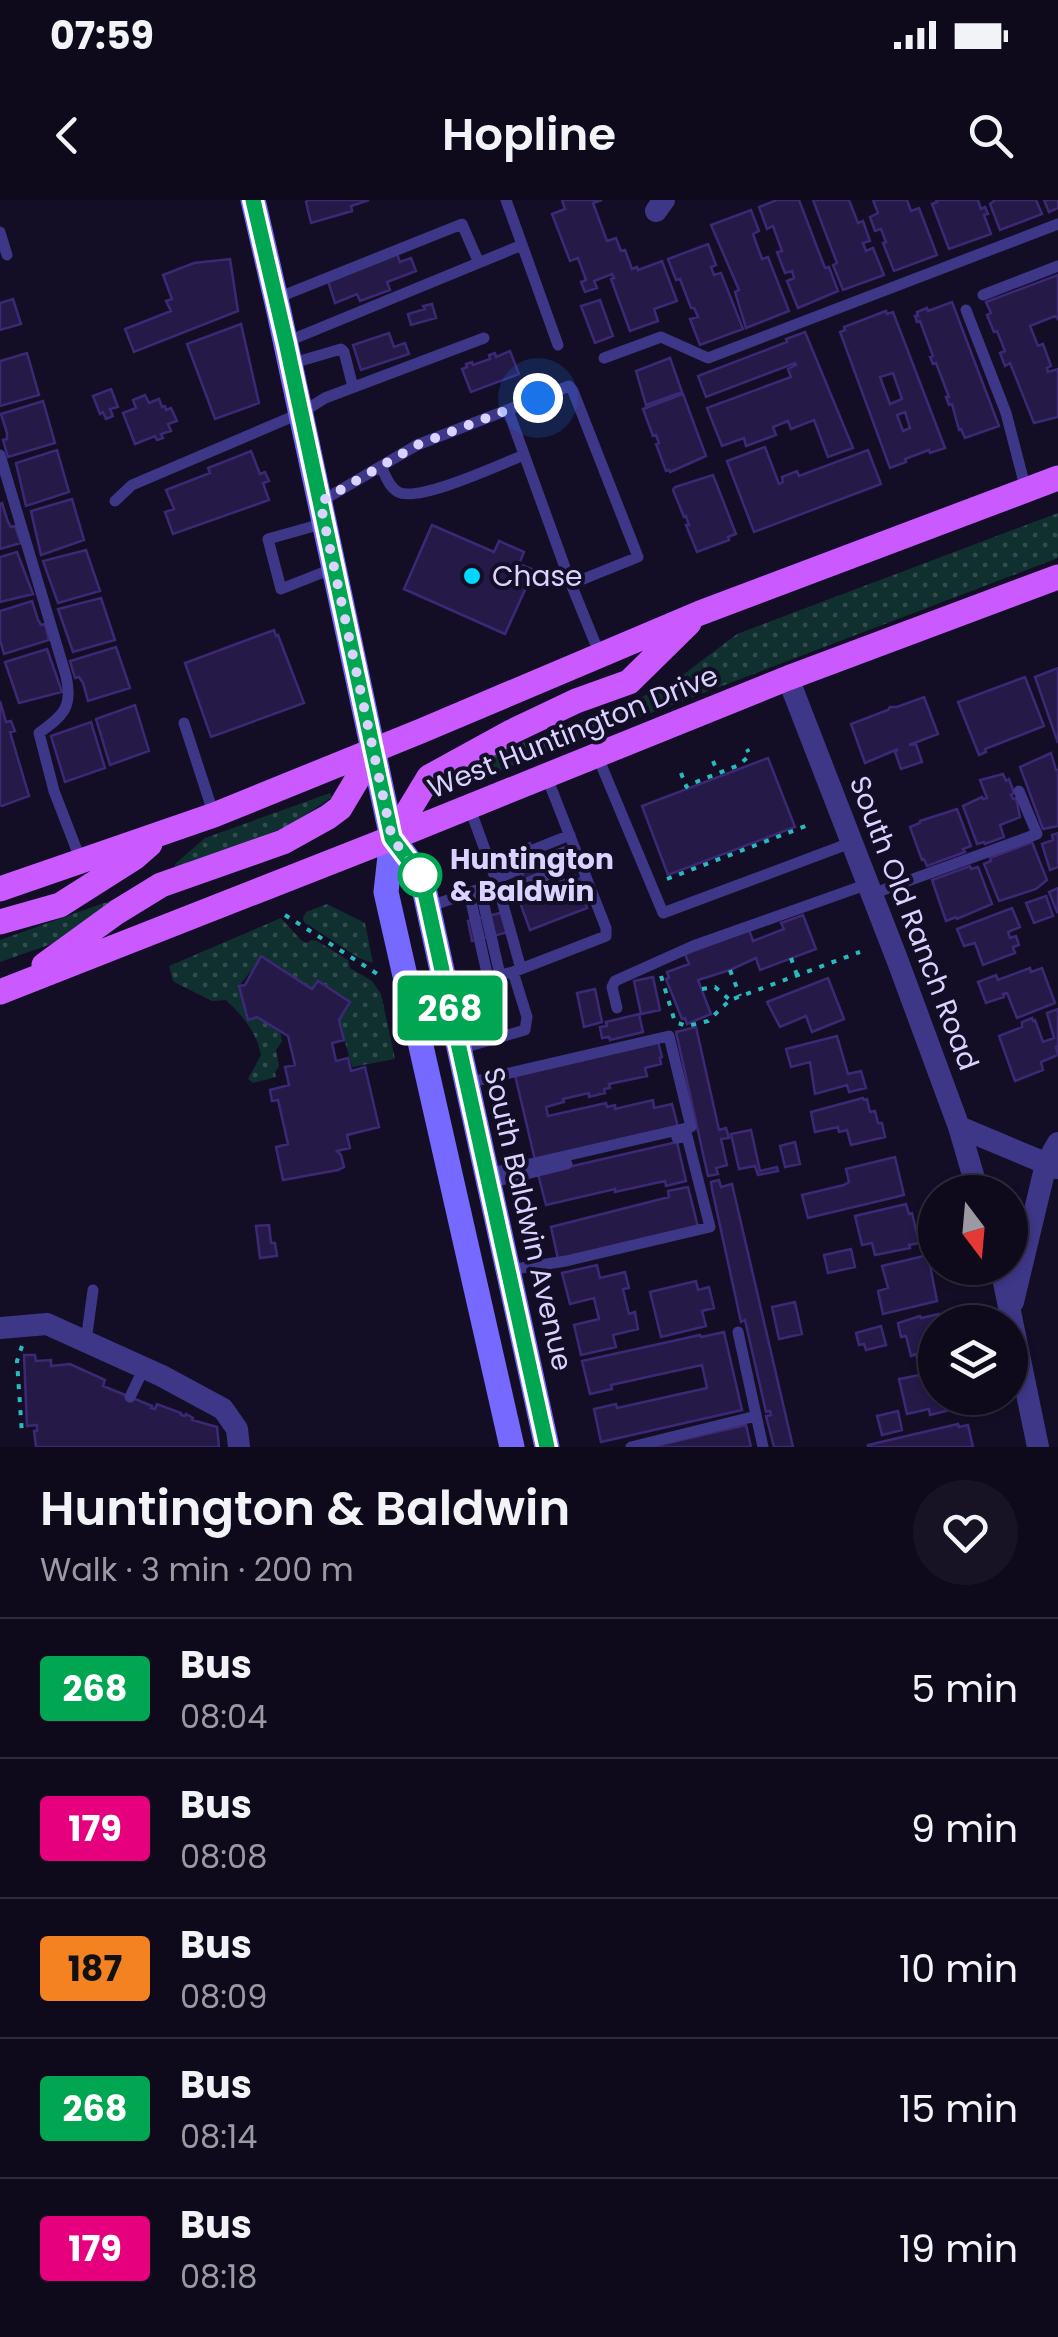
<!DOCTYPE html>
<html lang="en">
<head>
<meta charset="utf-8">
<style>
	body { margin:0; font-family:Poppins,sans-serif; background:#171325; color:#f1f3f6; height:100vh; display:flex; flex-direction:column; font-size:38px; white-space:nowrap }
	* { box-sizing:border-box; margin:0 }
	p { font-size:32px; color:#9b9aa3 }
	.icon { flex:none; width:55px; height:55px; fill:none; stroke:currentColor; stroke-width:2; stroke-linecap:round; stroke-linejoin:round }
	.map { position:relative; height:1247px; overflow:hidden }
	.panel { display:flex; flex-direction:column; background:#0e0a1c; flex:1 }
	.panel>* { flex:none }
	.badge { padding:0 20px; border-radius:8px; font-size:35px; line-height:65px }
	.needle { width:65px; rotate:164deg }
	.fabs { position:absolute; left:918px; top:975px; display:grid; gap:20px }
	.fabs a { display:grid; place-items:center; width:110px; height:110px; border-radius:50%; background:#0e0a1c; box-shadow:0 2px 8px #0004,0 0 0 2px #2e2b3b; font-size:50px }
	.you { position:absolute; width:50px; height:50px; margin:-25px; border:8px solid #fff; border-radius:50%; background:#1a73e8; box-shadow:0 0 0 15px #1a73e833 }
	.map>.badge { position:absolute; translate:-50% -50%; box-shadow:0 0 0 5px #fff }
	.round { display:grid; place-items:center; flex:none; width:105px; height:105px; border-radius:52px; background:#171325 }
	.headline { display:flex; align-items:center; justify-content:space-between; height:170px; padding:0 40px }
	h1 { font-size:48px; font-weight:600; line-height:75px }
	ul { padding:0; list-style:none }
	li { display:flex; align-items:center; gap:30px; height:140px; padding:0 40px; border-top:2px solid #2e2b3b }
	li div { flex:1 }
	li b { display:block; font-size:38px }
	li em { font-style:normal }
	li .badge { min-width:110px; font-weight:700; text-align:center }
	.status { display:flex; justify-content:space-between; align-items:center; height:70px; padding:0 50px; background:#0e0a1c; direction:ltr }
	.status svg { height:28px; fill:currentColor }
	header { display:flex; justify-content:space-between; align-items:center; height:130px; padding:0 40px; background:#0e0a1c; font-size:45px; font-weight:600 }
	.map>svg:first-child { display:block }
</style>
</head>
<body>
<div class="status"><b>07:59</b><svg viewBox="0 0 49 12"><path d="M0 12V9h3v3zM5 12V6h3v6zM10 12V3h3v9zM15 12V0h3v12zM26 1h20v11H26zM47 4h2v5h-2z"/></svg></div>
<header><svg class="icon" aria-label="back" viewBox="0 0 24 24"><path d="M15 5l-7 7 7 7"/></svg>Hopline<svg class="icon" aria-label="search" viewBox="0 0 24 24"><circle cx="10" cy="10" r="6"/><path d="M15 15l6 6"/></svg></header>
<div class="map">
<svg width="1058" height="1247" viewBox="0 0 1058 1247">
	<defs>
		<pattern id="grass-dots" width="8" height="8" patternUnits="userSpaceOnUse" patternTransform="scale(2.5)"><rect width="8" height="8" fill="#103030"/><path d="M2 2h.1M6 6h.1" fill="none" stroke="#324d4f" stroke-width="1.8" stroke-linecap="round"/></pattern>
	</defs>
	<rect width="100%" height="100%" fill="#130e26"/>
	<path fill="url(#grass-dots)" d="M1058,313V358L451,589L448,588L447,584L492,554L667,487L737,434Z
		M330,593L332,597L292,624L179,670L175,668V664L205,638Z
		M118,698L63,740L0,762V740Z
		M327,704L365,723L373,763L359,758L304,722L303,718L306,712Z
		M281,718L301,740L307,743L311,740L317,741L348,760L350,768L372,781L381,794L395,859L352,867L339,820L350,801L318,781L312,789L262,757L239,786L247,819L257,817L280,831L282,841L276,850L279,866L275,872L276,877L253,883L248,879L261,855C257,833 243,816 226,800L212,801L176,783L173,781L169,766Z"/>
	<path fill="#251948" stroke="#3c2975" stroke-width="2.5" fill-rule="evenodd" d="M308,0H369L351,6L352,11L311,23L306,2Z
		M562,0H602L593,3L607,41L616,38L621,51L625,50L632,69L637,67L638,70L662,61L677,101L654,109L658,121L630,131L611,79L614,78L612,74L594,81L597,88L585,92L581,82L586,80L578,58L570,61L552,14L565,9Z
		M777,0H799L825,68L829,67L838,91L798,108L787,81L794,78L792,71L785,73L777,52L782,51L773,26L767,29L759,7Z
		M813,0H849L858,23L863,21L870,41L863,43L866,51L873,48L884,75L843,90L833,65L837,63Z
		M873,0H907L911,11L919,8L937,55L894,71L883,43L886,42L881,29L875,31L870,17L878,13Z
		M936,0H978L981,9L985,7L988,14L984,15L991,34L949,49L932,4L937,2Z
		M995,0H1036L1042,14L1000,30L990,4Z
		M1044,0H1058V8L1049,12Z
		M751,10L759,31L753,34L762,59L768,57L789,111L746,128L735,92L739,90L711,25Z
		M708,44L716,65L711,67L714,75L721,73L743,129L700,145L690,119L698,117L694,108H691L680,79L676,80L668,59Z
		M397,54L400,62L411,58L416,71L387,82L390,90L360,101L357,94L335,103L328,81Z
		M230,59L238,111L134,152L125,129L171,111L166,101L172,99L163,75L194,63Z
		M1058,75V119L1055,116L1030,126L1038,146L1043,144L1051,166L1047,168L1048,172L1058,169V217L1034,223L1010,163L1005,166L1000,153L1005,151L997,131L994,132L987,115L991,113L986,102Z
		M13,99L21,124L0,130V103Z
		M600,100L613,136L595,143L581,106Z
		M952,102L999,226L965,238L961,229L959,230L952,204L949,205L946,197H949L936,163L933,164L930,157L933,156L920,121L917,122L915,116H918L917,112L927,108L928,111Z
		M432,104L436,118L411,125L408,114L425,109L423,106Z
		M886,111L887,114L893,112L945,248L930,253L929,250L905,259L906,262L890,268L840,132L845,130L844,127ZM893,173L902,199L890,204L880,177ZM905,212L910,228L903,231L897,215Z
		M241,124L259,203L215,219L187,144Z
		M805,132L853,248L828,257L814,220L791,229L788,221L773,227L776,235L746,246L744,238L722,246L707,208L791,177L788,169L796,165L795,163L706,197L698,176L787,142L786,139Z
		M389,133L394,147L405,143L409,154L361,170L353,145Z
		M510,151L519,174L471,192L462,169L467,167L466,164L472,162L473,165L490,159L489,155L495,153L496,157Z
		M27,153L39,195L0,206V161Z
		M670,158L682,192L646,205L636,171Z
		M111,189L118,207L110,209L113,216L106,219L103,212L100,214L93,196Z
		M683,194L706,256L670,272L669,270L666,271L656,244L659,243L656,235L653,236L643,209Z
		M145,195L149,203L159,199L162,207L165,206L166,210L171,208L177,221L168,224L171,231L161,234L163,238L157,240L155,236L135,244L123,213L136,208L133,200Z
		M43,201L55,243L8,257L3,240L7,239V233L1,214Z
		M765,247L779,284L783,282L782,277L797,271L799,276L868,250L881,284L754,332L727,261Z
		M57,250L69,292L26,306L16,263Z
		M251,251L260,274L265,272L269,281L263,283L269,300L173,334L165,312L174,309L166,290L210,273L208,268Z
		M713,275L736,334L728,337L729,340L697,352L686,325H689L686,316L684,317L673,290L675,287Z
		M72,299L84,340L41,355L31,311Z
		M2,303L8,322L11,327L15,326L21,343L0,349V304Z
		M432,325L494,352L499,341L524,352L519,364L534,370L505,434L404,389Z
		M86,350L100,391L58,403L43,361Z
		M17,352L33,394L0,402V357Z
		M101,398L115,440L73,452L58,409Z
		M32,401L38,420L41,425L45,424L49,440L4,454L0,440V411Z
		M274,430L276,436L278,435L304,503L211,537L185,463Z
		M116,447L130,488L88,501L83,483L79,477L75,478L70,461Z
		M47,449L62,492L19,503L5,462Z
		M1058,468V543L1035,477Z
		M1025,477L1044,526L985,549L986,552L979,555L958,502Z
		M924,497L938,534L909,545L916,544L922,562L901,569L895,552L898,549L865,563L851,524L888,510L890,507H897Z
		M0,501L6,522L11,521L15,531L10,532L29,596L2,606L0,605Z
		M135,505L149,551L110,565L96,519Z
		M91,522L105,568L65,582L51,536Z
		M1051,553L1056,570H1058V626L1043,629L1020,567Z
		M768,558L795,627L668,675L642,606Z
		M1003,574L1006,581L1009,579L1014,593L1011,595L1013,599L1016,598L1020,617L1000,625L1004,637L985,644L984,642L977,644L963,606L982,597L983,599L987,598L980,580Z
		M957,609L971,646L963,649L965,652L927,666L924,659L922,660L910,627L920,623V621Z
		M1058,633V667L1050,670L1042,644L1053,640L1052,635Z
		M1032,642L1047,680L1036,689L999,701L984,664L991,661L990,658Z
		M530,643L547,681L529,690L512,651Z
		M970,666L971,669L978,667L992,704L957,719L956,717L946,721L932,680Z
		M575,676L576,680L581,678L590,703L586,705L587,708L530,730L518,697Z
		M1058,688V711L1057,712L1049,692Z
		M1046,696L1053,716L1034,723L1026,703Z
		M1012,708L1020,727L1008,732L1010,738L1016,736L1019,745L1013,747L1015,753L983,765L975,743L964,746L957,729Z
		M508,711L513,731L472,741L468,721Z
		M803,715L816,749L760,770L756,758L730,770L698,780L711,814L687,824L685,818L682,819L666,779L669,778L667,772L689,764L685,754L749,730L753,741L784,729L781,723Z
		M261,756L312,789L318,781L350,802L339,820L344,840L332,843L336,861L348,858L351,871L365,867L379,927L347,935L350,948L337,951L341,955L344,967L338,970L283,980L276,947L288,944L278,900L272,901L270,890L289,885L285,867L295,865L288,836L257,817L248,820L239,786L245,785Z
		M1030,768L1031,772L1042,768L1055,803L1017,818L1007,793L1003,794L1004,797L986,803L978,782L996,775L998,780Z
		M653,777L660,810L641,814L634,781Z
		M828,778L844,819L812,832L806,816L780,827L767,802Z
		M595,789L602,822L584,827L577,793Z
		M1058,809V846L1056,847L1058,855L1041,862L1043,870L1015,881L999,836L1022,827V822L1032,818L1033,821L1035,820L1043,842L1054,838L1047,813Z
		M639,814L643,832L610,840L609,837L602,838L600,827L607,826L606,822Z
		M696,827L719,930L726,928L729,938L721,939L727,965L716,968L718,974L708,976L676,832Z
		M837,836L848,874L861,871L866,888L849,892L847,885L815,894L810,862L791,867L786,849Z
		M658,842L662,857L660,858L661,864L645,868L647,876L609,884L610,888L604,889L605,893L589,897V893L563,899L564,902L546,907L548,916L606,903L607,907L615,905V909L653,900L654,908L672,904L678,927L535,960L515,875Z
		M863,898L864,900L867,899L870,912L875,911L878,923H882L885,937L851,945L847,930L839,932L838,927L815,932L811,912Z
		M751,930L760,971L777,967L778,971L758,975L755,966L739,969L731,934Z
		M677,942L686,981L666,986L665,981L615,992V989L546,1005L538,974Z
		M795,942L800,964L785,967L780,946Z
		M895,957L904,995L808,1018L802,995L844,985L849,982L846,969Z
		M719,980L721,987L732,984L793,1247H774L766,1216L771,1215L770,1211L766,1212L745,1120L741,1122L712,989L711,982Z
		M688,987L698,1027L558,1059L551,1027L669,997L668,991Z
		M906,1004L909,1014L912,1013L919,1043L909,1045L910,1048L875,1055L872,1043L862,1045L855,1016Z
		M269,1025L271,1043H275L277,1056L260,1058L256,1026Z
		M851,1049L855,1067L828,1073L824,1055Z
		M928,1055L937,1101L883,1114L878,1091L888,1088L882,1066Z
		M597,1065L600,1078L625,1072L629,1088L623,1089L629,1114L635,1112L638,1129L613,1135L616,1147L581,1155L574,1125L599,1119L594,1098L570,1104L562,1073Z
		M696,1081L698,1090L709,1087L714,1108L702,1111L706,1126L661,1137L650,1092Z
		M795,1102L802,1134L779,1139L772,1107Z
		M939,1114L941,1122H935V1158L918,1162L916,1154L911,1156L906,1136L901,1137L898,1123L920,1116L921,1118Z
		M881,1126L886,1145L866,1150L864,1144L859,1145L856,1133Z
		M724,1132L742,1210L601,1242L594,1209L616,1204L617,1208L707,1188L702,1165L611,1185L612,1189L590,1194L582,1161L700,1135L701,1137Z
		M24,1155H35L36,1161L51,1160V1166L70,1164L105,1180L103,1186L152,1206L151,1208L155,1209L157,1204L181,1213V1215L185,1216L186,1214L193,1218L192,1220L217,1227L219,1247H36L34,1231H37V1225L27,1226Z
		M935,1172V1198H960L962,1207L930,1215L929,1209L907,1214L899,1179Z
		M898,1211L902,1230L882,1235L877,1216Z
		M958,1224L959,1227L968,1225L973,1247H868V1245Z
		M746,1225L751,1247H651Z"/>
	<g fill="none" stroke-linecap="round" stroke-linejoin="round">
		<path stroke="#28bdbc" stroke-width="4" stroke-dasharray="5 8" stroke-linecap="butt" d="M713,561L718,573
			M681,573L686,586
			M688,588L686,586L739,565L750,555L747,549
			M667,679L811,624
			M285,715L379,775
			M791,758L797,775
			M730,770L740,796
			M661,776L675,822L687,826L708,821L730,800L860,752
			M702,789L715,787L730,800
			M22,1146L17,1161L22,1234"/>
		<path stroke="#3e3687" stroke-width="11" d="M506,0L558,145
			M0,32L7,55
			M983,95L1058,66
			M277,98L462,24L479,63
			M966,110L1006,213L1026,290
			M286,142L522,45
			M604,158L661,137L708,158L1058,24
			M290,164L341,149L344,152L353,187
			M508,210L571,384
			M0,255L66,476C73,507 64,515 39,533L54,591L81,661
			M381,266C385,275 389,287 398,292C418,303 501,264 524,255
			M115,301L132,285L301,213L325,198L484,138
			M320,302L417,245L569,186L573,191L638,357L571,384L600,455
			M325,323L268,339L281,389L334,368
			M184,523L214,615
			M597,555L663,713L853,642
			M490,667L570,635
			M495,679L575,648
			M497,683L521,769
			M480,688L500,775
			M469,692L488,778
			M500,694L580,661
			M872,694L1037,634L1019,591
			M428,707L497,683L469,606
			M446,788L513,772L606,736V728L546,575
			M617,808L612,787L615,781L693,746L868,684
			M459,849L525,830L527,817L513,772
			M467,883L669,836L691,927L487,974
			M489,983L567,964
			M508,1070L566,1061L710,1027L687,936L677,938
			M738,1132L763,1247
			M86,1141L93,1090
			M130,1197L144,1168
			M631,1247L756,1216"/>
		<path stroke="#3e3687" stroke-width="22" d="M656,11L664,0
			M788,478L897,759L959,927L978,992
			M959,927L1057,968
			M1001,1068L1038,1247
			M1013,1102L1046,964L1058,943
			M0,1128L47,1124L162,1176L223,1209L237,1229L239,1247"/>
		<path stroke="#7569ff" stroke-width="25" d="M253,0L279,112L392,638L386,692L512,1247
			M392,638L420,675L423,684L547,1247"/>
		<path stroke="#ca59ff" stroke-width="25" d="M392,638L429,577L511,532L576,501L629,482L689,423
			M0,689L214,615L421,531L700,413L1058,278
			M0,722L60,705L134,658L150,644
			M44,765L117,712L161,685L283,642L328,617L340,608L374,551
			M0,792L392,638L788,478L1058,377"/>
	</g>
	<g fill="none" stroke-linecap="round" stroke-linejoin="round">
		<g stroke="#fff" stroke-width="22">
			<path id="line" d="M253,0L286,142L392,638L420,675L423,684L547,1247"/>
		</g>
		<use href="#line" stroke="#00a651" stroke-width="15"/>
		<path stroke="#dad2ff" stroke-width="10" stroke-dasharray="0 18" d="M420,675L392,638L320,302L417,245L538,198"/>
	</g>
	<circle fill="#00d7fd" stroke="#130e26" stroke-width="4" cx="472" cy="376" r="10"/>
	<circle fill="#fff" stroke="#00a651" stroke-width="5" cx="420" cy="675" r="20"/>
	<g text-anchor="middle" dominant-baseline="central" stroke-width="8" stroke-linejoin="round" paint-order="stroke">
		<g font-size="28" fill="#dad2ff" stroke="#130e26" text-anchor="start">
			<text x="492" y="376">Chase</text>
		</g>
		<g font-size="28" fill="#dad2ff" stroke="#130e26">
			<text transform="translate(573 532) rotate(-22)">West Huntington Drive</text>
			<text transform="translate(914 723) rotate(69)">South Old Ranch Road</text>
			<text transform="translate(528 1019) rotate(77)">South Baldwin Avenue</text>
		</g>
		<g font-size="28" font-weight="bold" fill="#dad2ff" stroke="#130e26" text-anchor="start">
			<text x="450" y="659">Huntington<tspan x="450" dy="32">&amp; Baldwin</tspan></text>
		</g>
	</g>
</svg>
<div class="fabs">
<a><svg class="needle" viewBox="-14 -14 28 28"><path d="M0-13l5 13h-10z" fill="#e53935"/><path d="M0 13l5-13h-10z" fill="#9b9aa3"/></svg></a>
<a><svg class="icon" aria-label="layers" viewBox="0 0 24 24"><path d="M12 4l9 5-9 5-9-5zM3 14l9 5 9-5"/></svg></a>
</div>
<div class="you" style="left:538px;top:198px"></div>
<b class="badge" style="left:450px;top:808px;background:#00a651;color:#fff">268</b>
</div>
<section class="panel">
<div class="headline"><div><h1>Huntington &amp; Baldwin</h1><p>Walk · 3 min · 200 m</p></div><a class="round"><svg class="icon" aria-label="heart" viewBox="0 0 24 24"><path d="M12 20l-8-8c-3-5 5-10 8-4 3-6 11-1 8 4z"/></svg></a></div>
<ul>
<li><span class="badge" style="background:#00a651;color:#fff">268</span><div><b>Bus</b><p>08:04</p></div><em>5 min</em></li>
<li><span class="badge" style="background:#e6007e;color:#fff">179</span><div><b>Bus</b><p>08:08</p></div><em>9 min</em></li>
<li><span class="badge" style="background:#f58220;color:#111">187</span><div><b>Bus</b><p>08:09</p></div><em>10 min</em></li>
<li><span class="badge" style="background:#00a651;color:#fff">268</span><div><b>Bus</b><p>08:14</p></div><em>15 min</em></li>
<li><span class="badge" style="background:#e6007e;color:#fff">179</span><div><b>Bus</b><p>08:18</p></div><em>19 min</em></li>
</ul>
</section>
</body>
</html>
